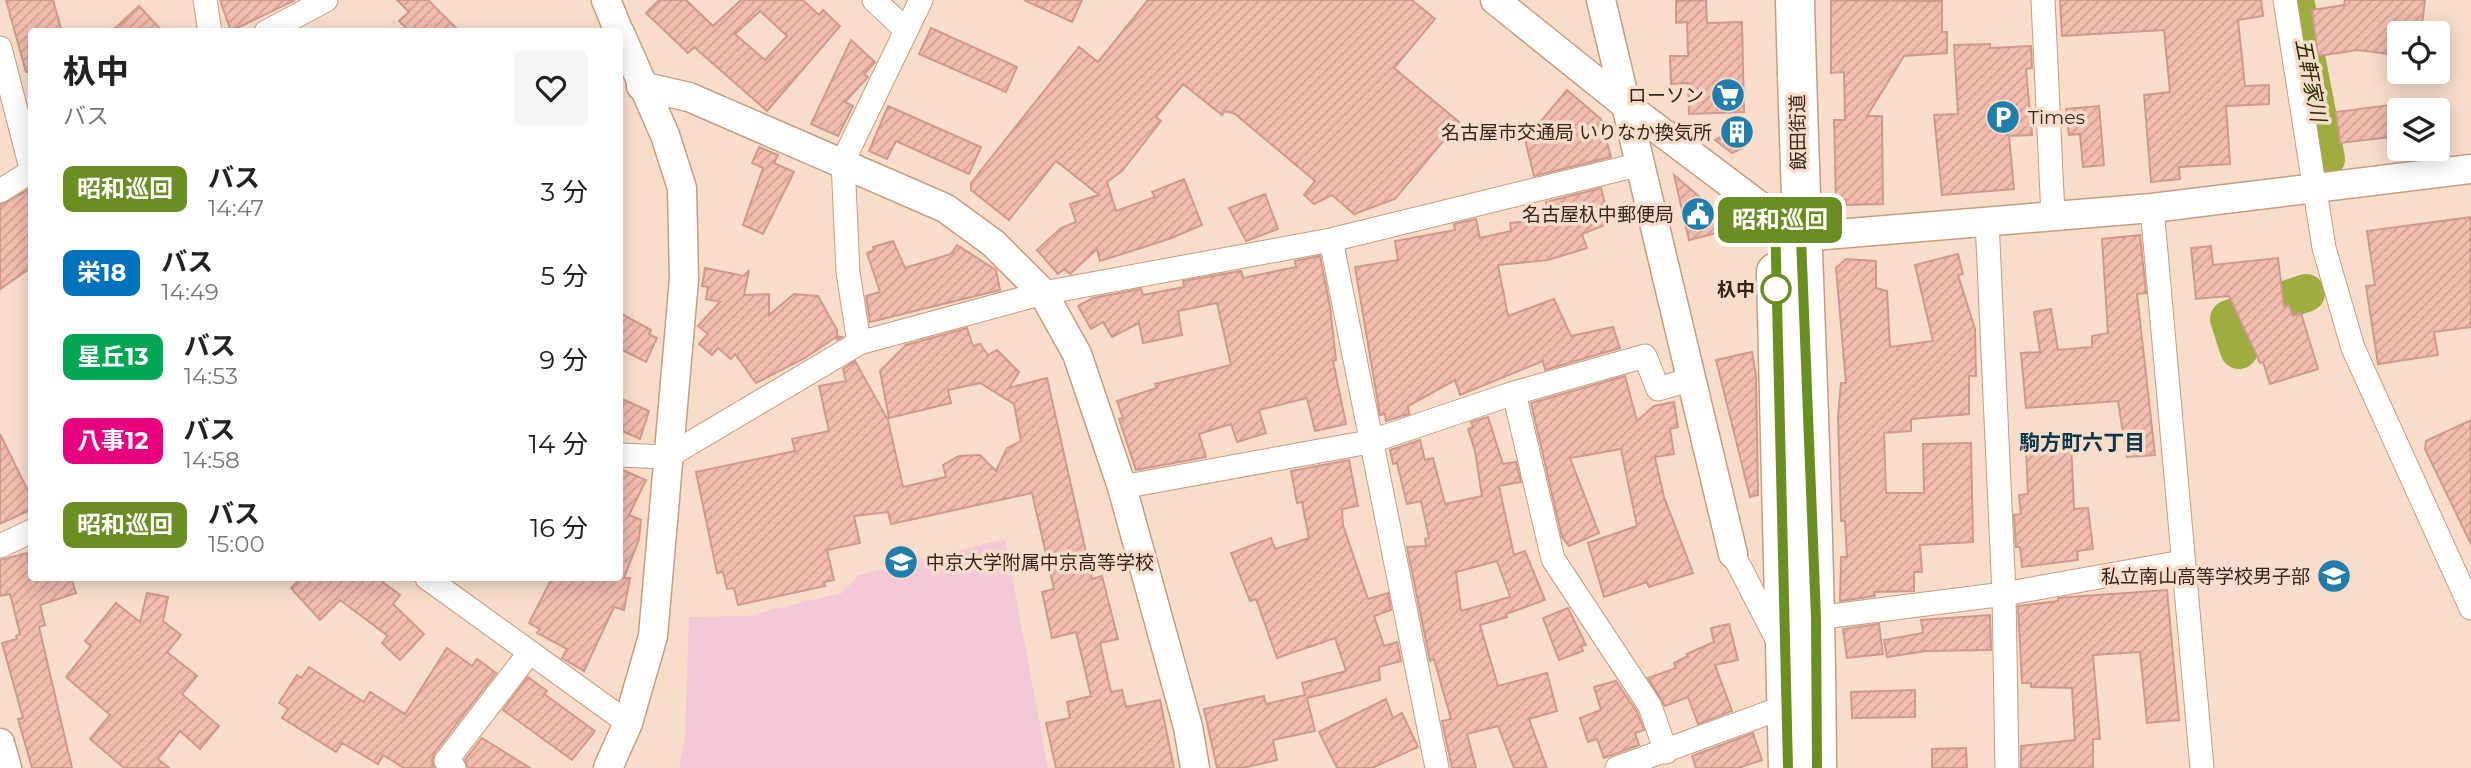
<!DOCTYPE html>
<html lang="ja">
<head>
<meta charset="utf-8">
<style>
	body { margin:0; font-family:Montserrat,"Noto Sans JP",sans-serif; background:#f6f6f6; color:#222; height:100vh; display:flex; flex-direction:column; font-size:26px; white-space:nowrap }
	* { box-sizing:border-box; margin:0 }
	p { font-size:23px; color:#767676 }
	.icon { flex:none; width:38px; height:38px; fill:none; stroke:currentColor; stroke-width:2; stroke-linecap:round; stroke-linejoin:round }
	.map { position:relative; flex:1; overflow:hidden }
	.sheet { position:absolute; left:28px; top:28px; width:595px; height:553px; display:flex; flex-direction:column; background:#fff; border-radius:7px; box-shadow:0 4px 18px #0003 }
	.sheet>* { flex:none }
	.badge { padding:0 14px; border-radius:10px; font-size:24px; line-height:46px }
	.fabs { position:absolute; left:2387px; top:21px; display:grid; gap:14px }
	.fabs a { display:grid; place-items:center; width:63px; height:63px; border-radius:7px; background:#fff; box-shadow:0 4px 18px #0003; font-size:35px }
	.map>.badge { position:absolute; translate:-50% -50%; box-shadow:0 0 0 4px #fff }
	.round { display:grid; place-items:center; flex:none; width:74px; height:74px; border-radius:7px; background:#f6f6f6 }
	.head { display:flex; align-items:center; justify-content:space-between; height:119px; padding:0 35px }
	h1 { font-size:33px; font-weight:700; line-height:52px }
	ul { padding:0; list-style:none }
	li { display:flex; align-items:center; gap:21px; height:84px; padding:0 35px }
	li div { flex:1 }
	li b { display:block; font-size:26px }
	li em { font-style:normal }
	li .badge { min-width:77px; font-weight:700; text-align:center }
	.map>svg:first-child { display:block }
</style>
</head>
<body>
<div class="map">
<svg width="2471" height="768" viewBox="0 0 2471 768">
	<defs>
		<pattern id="building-hatch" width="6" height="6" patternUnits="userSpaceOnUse" patternTransform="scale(1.75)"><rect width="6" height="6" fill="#f2bcae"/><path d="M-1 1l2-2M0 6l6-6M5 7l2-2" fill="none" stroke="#d0a195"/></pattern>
	</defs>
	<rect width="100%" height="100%" fill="#f8ddcb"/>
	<path fill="#f3c8d7" d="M1005,539L1048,768H679L685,737L689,617L747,616L842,593L859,575Z"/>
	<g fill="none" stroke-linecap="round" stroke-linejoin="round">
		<path stroke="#9fac40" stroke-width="38" d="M2295,0L2326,159
			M2239,350L2229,319L2306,293"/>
	</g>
	<path fill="url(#building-hatch)" stroke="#ce9a8c" stroke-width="2" fill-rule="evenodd" d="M6,0H53L62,32H32V71L26,72Z
		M220,0H295L231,31Z
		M397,0H428L460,32H410L399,21L409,12Z
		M659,0H686L713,26L741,0H803L819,15L823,10L840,26L767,111L694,47L688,53L646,13ZM760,11L787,36L765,60L735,34Z
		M1024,0H1082L1072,22Z
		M1148,0H1412L1435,19L1394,68L1459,122L1395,199L1354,214L1332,195L1314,204L1304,195L1315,181L1235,114L1225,111L1222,115L1183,84L1156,117L1161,121L1122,171L1107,182L1116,211L1155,197L1152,192L1184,179L1202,225L1169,239L1100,261L1097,249L1070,274L1064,269L1058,274L1037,250L1061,228L1076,222L1070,204L1099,195L1056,161L1009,220L971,190V183L1079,47L1098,62Z
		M1706,0L1707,23L1742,22L1744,112L1689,114L1688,83L1671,84L1670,56H1688L1687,22L1676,23V1Z
		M1831,0L1942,1V32H1947V53L1904,56L1867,116H1882L1883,204L1846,205V200H1836L1834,120H1845L1844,72L1831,73Z
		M2060,0H2261L2263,16L2238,20L2245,86L2269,85V104L2226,106L2230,164L2179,167L2180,179L2151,182L2144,95L2170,92L2164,30L2062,36Z
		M2345,0H2425L2421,33H2399V55L2357,50L2318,56L2312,10L2344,5Z
		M139,6L163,32H111Z
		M931,28L1017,67L1006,92L919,54Z
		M851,40L875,62L864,74L868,77L845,102L853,106L838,136L811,124Z
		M1990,44V48L2031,46L2032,68L2026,69L2032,135L2009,136L2014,189L1942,195L1934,115L1958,114L1954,45Z
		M1567,90L1601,119L1611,157L1534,176L1525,140Z
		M2399,104V136L2340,143L2336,112Z
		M888,106L981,147L969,174L896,141L887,159L869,151Z
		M2099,106L2104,165L2083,167L2080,134L2069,135L2066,109Z
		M1744,125L1746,146L1732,153L1715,140Z
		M759,147L778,155L774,163L794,172L763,234L743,225L763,168L752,163Z
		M1674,175L1736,228L1689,240Z
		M32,188V267L0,289V205Z
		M1601,188L1610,223L1582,234L1587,248L1548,260L1498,265L1508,316L1554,299L1571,336L1613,327L1620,348L1545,370L1543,361L1460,395L1455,380L1408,406L1409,414L1386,421L1385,414L1380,415L1355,267L1398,260L1395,241L1455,230L1454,224L1476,219L1480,238L1511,231L1510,223L1551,219L1546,202Z
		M1265,194L1278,229L1246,241L1229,208Z
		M2471,217V327L2434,332L2438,355L2378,364L2366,286L2375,285L2367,231Z
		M2140,235L2146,293L2137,294L2155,455L2127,457L2118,401L2026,408L2021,353L2040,352L2034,312L2051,309L2058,350L2092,347V336L2108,333L2102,239Z
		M893,241L905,268L951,254L957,245L996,270L1000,290L870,322L866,296L880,292L867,253L874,250L873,247Z
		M2211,246L2213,265L2278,258L2284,307L2289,305L2293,316L2301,313L2318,369L2270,384L2263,362L2260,363L2229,296L2196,299L2191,248Z
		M1958,254L1963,274L1958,275L1975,329L1976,376H1969V414L1911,419V431L1884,433L1886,493H1924L1923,444L1971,443L1973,542L1920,545L1922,572H1914V591L1874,592L1875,596L1840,601L1841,557H1847L1845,521H1841L1838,417L1841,383H1846L1836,268L1846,259L1876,261V288L1887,291L1890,347L1933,341L1915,265Z
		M1320,256L1330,307L1336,360L1333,361L1346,424L1315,431L1307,398L1259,410L1266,433L1237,442L1231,424L1199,434L1206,457L1136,470L1119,419L1123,418L1117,401L1157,388L1155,384L1231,365L1217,303L1178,311L1182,335L1143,343L1139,323L1112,337L1103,322L1091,329L1078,306L1093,298L1141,289L1143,295L1184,287L1183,281L1241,271L1243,278L1296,267L1295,261Z
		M705,268L744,276L749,270L744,295L769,294V315L794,294L818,296L837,330V336L842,337L837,340L836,337L805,358L756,383L735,354L731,359L718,348L712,355L699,344L708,334L698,326L720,302L706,299L708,287L702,286Z
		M620,313L651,330L649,334L657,338L646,362L620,349Z
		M967,328L973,346L980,344L988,355L997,350L1019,372L1009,388L1047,378L1092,579L1102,576L1118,639L1100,643L1111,692L1122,690L1126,707L1160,700L1174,768H1056L1046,723L1070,718L1067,702L1091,696L1076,632L1052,638L1042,592L1054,589L1032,493L891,524L888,512L854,516L860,543L827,550L834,580L824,582L825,586L738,605L734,588L727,589L723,572L717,573L696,472L795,451L792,439L829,431L819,386L846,381L843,369L855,361L888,420L903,487L946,477L943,465L959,456L980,455L996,471L1007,448L1021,441L1014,404L980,383L948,390L951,403L889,418L880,371L906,345Z
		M1752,352L1756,375L1758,495L1750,497L1716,360Z
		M1625,376L1637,421L1654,406L1674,402L1678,427L1670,429L1674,454L1655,457L1664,497L1693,573L1649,587L1647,582L1604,597L1588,543L1637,526L1621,449L1570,458L1599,533L1569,546L1562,537L1531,403Z
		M620,398L649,411L640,439L620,430Z
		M1488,417L1503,464L1516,462L1521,482L1499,486L1514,555L1525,551L1545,600L1506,614L1507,617L1480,625L1498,686L1547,673L1557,711L1529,719L1547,768H1514L1498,726L1467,734L1476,768H1452L1442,721L1451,719L1434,659L1430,661L1407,547L1426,546L1425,539L1429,538L1421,501L1407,504L1397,463L1393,464L1390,450L1420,440L1425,460L1433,458L1445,504L1482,496L1475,451L1468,429L1473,427L1471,422ZM1497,561L1510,597L1461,611L1456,572Z
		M2471,420V544L2425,449L2426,441Z
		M0,434L32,499V509L0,524Z
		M2071,441L2074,509L2088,508L2093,549L2077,551L2078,560L2022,567L2020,547H2016L2014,515L2021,514L2019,495L2028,494L2026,449H2030V442Z
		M1349,460L1358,506L1342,509L1343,525L1368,599L1388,593L1391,610L1374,616L1384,646L1397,642L1401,661L1379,667L1380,680L1307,698L1315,731L1273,740L1277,760L1243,768H1217L1204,709L1264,696L1266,704L1305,695L1302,683L1346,671L1335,638L1277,658L1256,599L1250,601L1231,553L1271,538L1275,549L1309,538L1302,502L1297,503L1291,471Z
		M620,469L646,480L629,515L641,520L639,539L624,578H630L624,610L614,607L584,671L562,658L567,649L537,633L540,629L529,623L552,578H620Z
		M27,553L32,578H71L76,593L40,605L45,625L39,627L72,768H32L18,719L23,718L2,643L17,639L16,636L20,634L10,594L0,596V560Z
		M301,578H377L400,595L393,604L424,634L400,660L382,643L388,636L340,600L320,620L291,588Z
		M2167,590L2179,720L2147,723L2140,652L2093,655L2100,739H2093V768H2021V746L2075,740L2072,688L2031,687V683H2022L2018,606L2058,601V598L2069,597Z
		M147,593L168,597L163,621L181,635L167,652L197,676L182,694L219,726L200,749L180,731L158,759L169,768H124L90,739L110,715L66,677L91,646L85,641L116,603L140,622Z
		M1568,608L1586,645L1581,646L1583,651L1559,660L1543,618Z
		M1990,615L1991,650L1926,651L1887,657L1884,640L1923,633L1921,620Z
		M1729,624L1738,660L1715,665L1732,711L1698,724L1688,697L1665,706L1648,678L1676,668L1674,663L1688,656L1687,654L1714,642L1711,628Z
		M1879,624L1883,654L1847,658L1843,629Z
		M447,648L472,666L477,659L496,673L435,752L432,760L434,768H404L383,755L378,764L342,743L336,752L282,718L288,709L279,703L297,675L301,678L309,667L364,702L370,692L405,714Z
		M528,677L547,691L544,694L595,731L572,760L503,710Z
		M1616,681L1637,712L1644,730L1635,733L1639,745L1604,758L1597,739L1588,742L1580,718L1601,710L1594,687Z
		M1915,690V717L1852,718L1851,692Z
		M1386,699L1393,718L1402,713L1418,747L1372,768H1337L1319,732Z
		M1753,733L1762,760L1738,768H1696L1692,756Z
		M482,738L530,768H468L465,760Z
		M1966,748L1967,768H1932V749Z"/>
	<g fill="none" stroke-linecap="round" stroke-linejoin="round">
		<g stroke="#c79c7f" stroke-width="25">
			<path id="minor" d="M205,0L210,32
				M874,0L906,30
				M2043,0L2053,216
				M2285,0L2324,248L2353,348L2471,608
				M266,32L326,0
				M0,48L32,172
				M0,191L32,171
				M2152,208L2202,768
				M1987,220L2004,594L2007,768
				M1331,240L1437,768
				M859,343L848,272L843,161L921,0
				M1514,393L1553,559L1650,706L1666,752
				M620,455L667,457L859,343L1043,293L1331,240L1641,164
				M1122,487L1369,442L1514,393L1645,356L1658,389L1692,379
				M0,546L32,531
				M1733,554L1780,645
				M427,578L628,723
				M1816,618L2004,594L2182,562
				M454,768L446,761L530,652
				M1617,768L1787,706"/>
		</g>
		<g stroke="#c79c7f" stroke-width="31">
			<path id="tertiary" d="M606,0L619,32
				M1495,0L1627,106L1801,237L2152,208L2471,169
				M1601,0L1733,554
				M641,86L689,97L945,208L993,243L1043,293L1077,354L1122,487L1188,727L1195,768
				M0,743L7,768
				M608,768L628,723L653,636L684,279L682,188L665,135L620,33"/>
		</g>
		<g stroke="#c79c7f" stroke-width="41">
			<path id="trunk" d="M1795,0C1801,256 1816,512 1817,768
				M1776,272L1788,768"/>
		</g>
		<use href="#minor" stroke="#fff" stroke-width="23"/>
		<use href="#tertiary" stroke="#fff" stroke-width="28"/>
		<use href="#trunk" stroke="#fff" stroke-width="38"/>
	</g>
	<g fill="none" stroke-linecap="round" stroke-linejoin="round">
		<g stroke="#fff" stroke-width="16">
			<path id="line" d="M1788,768L1775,216L1801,237L1816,618L1817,768"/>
		</g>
		<use href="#line" stroke="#6b8e23" stroke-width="10"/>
	</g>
	<defs>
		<g id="supermarket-disc" transform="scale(1.75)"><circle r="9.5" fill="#217daa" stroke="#f8ddcb"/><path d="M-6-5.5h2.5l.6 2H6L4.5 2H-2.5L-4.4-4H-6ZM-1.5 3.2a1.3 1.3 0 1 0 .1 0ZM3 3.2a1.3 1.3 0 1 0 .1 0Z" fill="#fff"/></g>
		<g id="parking-disc" transform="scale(1.75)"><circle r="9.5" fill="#217daa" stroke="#f8ddcb"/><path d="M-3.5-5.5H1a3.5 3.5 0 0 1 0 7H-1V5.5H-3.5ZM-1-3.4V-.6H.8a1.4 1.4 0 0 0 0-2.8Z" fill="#fff"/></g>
		<g id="building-disc" transform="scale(1.75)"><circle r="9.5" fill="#217daa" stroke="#f8ddcb"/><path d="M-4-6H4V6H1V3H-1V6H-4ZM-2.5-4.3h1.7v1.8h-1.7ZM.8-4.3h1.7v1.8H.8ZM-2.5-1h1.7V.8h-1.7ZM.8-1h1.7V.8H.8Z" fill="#fff"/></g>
		<g id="civic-disc" transform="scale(1.75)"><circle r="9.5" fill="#217daa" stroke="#f8ddcb"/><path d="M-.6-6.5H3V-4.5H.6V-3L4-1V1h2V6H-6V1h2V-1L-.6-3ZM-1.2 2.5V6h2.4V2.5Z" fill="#fff"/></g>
		<g id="school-disc" transform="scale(1.75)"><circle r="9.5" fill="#217daa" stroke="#f8ddcb"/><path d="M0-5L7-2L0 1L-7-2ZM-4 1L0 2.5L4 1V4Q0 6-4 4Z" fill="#fff"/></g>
	</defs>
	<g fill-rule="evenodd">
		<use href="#supermarket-disc" x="1728" y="95"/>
		<use href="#parking-disc" x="2003" y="117"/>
		<use href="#building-disc" x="1737" y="132"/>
		<use href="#civic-disc" x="1698" y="214"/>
		<use href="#school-disc" x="901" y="562"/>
		<use href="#school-disc" x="2334" y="576"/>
	</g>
	<circle fill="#fff" stroke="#6b8e23" stroke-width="3.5" cx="1776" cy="289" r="14"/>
	<g text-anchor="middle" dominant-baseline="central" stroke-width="7" stroke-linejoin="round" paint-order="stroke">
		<g font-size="19" fill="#36251a" stroke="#f8ddcb" text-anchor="end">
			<text x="1704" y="95">ローソン</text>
			<text x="2028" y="117" text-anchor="start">Times</text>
			<text x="1712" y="132">名古屋市交通局 いりなか換気所</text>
			<text x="1674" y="214">名古屋杁中郵便局</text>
			<text x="926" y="562" text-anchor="start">中京大学附属中京高等学校</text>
			<text x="2310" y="576">私立南山高等学校男子部</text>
		</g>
		<g font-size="19" fill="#36251a" stroke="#f8ddcb">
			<text transform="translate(1798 132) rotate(-91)">飯田街道</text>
		</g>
		<g font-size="19" font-weight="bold" fill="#36251a" stroke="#f8ddcb" text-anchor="end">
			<text x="1755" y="289">杁中</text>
		</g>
		<g font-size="21" font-style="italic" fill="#2a2f01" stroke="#f8ddcb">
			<text transform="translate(2311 80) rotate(79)">五軒家川</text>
		</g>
		<g font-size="21" font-weight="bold" fill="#0b364c" stroke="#f8ddcb">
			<text x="2082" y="442">駒方町六丁目</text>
		</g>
	</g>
</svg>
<div class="fabs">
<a><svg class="icon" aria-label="locate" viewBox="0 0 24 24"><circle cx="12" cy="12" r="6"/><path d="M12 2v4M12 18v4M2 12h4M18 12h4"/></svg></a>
<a><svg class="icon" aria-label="layers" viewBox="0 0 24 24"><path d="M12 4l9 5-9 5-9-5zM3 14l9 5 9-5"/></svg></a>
</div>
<b class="badge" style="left:1780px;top:220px;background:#6b8e23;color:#fff">昭和巡回</b>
<section class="sheet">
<div class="head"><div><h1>杁中</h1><p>バス</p></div><a class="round"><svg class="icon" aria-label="heart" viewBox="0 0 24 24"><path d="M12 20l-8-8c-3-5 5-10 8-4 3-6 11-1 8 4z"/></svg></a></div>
<ul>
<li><span class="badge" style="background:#6b8e23;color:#fff">昭和巡回</span><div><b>バス</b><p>14:47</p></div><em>3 分</em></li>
<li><span class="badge" style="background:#0072bc;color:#fff">栄18</span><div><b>バス</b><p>14:49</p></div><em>5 分</em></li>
<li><span class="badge" style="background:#00a651;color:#fff">星丘13</span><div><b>バス</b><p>14:53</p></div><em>9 分</em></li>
<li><span class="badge" style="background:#e6007e;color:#fff">八事12</span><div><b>バス</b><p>14:58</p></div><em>14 分</em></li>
<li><span class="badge" style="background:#6b8e23;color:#fff">昭和巡回</span><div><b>バス</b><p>15:00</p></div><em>16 分</em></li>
</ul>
</section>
</div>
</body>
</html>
